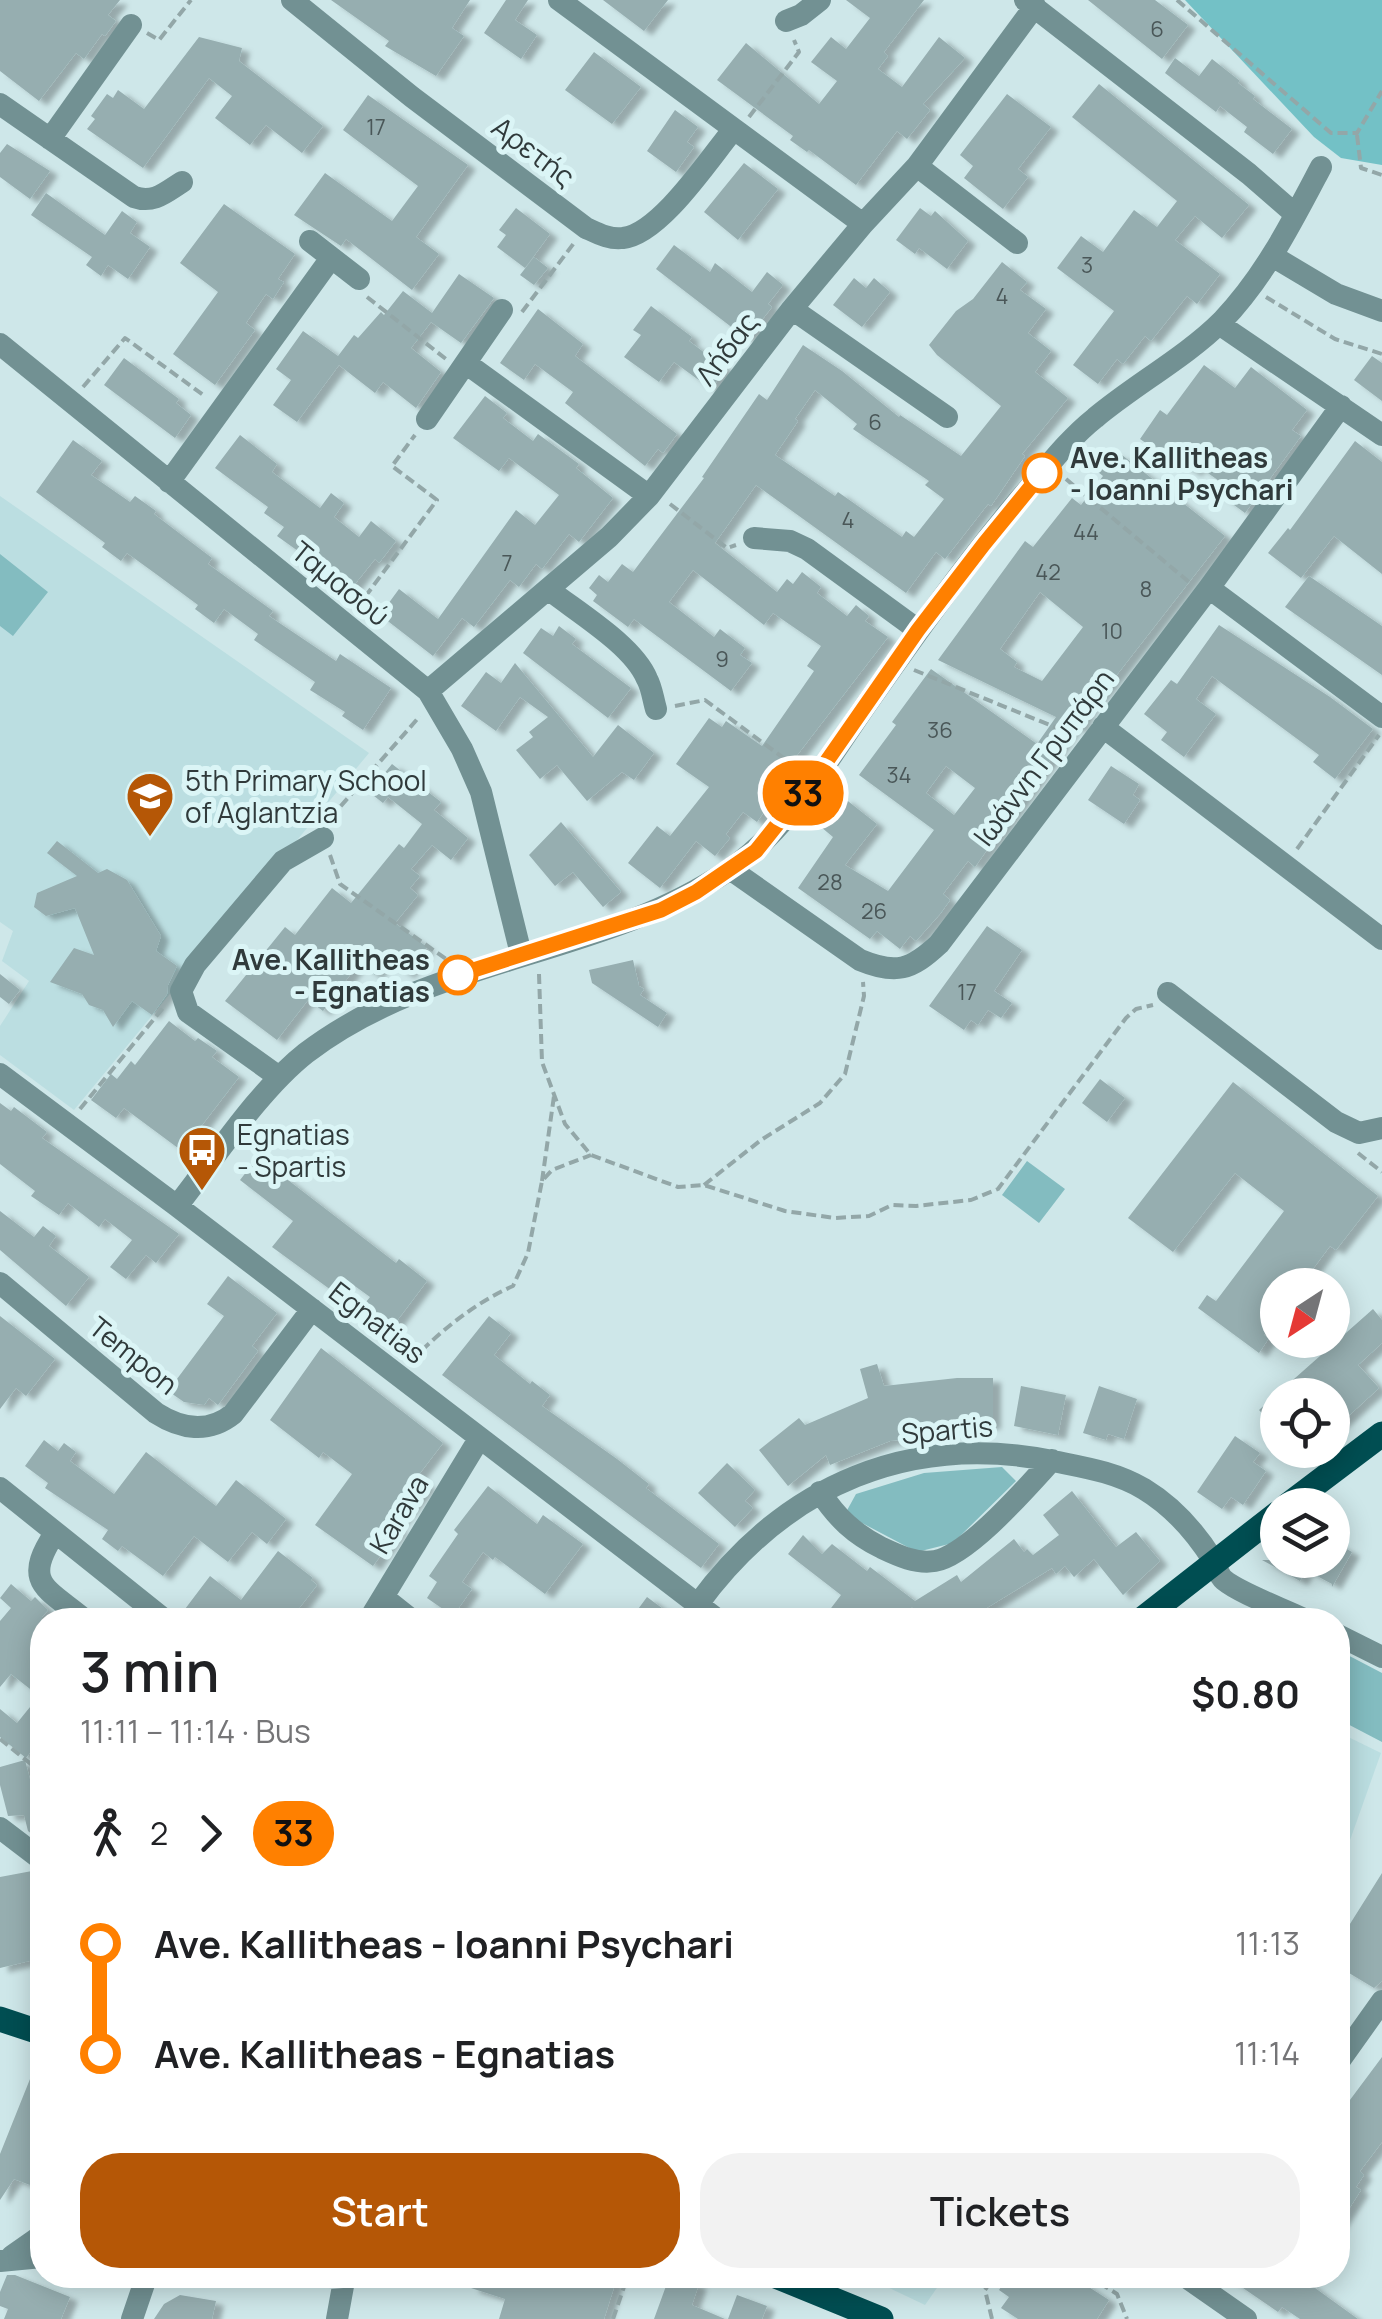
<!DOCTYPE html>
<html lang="en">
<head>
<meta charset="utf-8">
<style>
	body { margin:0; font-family:Manrope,sans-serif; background:#f2f2f2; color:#202124; height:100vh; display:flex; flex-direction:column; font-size:38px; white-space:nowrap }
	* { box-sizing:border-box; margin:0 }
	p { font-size:32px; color:#757577 }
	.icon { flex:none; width:55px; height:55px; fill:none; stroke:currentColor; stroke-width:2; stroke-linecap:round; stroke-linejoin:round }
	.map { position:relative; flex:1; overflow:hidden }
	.details { position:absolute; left:30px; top:1608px; width:1320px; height:680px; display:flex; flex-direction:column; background:#fff; border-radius:40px; box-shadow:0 5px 25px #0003 }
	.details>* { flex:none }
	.badge { padding:0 20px; border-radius:32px; font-size:35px; line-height:65px }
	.needle { width:65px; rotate:216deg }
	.fabs { position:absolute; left:1260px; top:1268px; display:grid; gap:20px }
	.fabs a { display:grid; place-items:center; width:90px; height:90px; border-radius:50%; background:#fff; box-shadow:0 5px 25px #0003; font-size:50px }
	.map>.badge { position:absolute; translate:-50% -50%; box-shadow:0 0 0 5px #fff }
	.legs { display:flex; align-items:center; gap:15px; height:110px; padding:0 50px; font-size:32px }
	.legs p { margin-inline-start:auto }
	.head { display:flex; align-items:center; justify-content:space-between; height:170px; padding:0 50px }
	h1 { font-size:55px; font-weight:600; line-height:75px }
	.primary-button { display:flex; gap:20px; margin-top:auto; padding:20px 50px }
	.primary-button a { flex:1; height:115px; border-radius:40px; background:#b55706; color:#fff; font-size:40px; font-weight:600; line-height:115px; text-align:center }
	.primary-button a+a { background:#f2f2f2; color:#202124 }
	ul { padding:0 50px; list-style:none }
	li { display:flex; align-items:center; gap:35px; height:110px; font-size:38px }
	li i { display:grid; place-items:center; width:15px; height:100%; margin:0 12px; background:currentColor }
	li i::after { content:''; width:25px; height:25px; margin:-12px; border:8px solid; border-radius:50%; background:#fff }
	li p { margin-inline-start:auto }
	li:first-child i { background:linear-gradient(#0000 50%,currentColor 0) }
	li:last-child i { background:linear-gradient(currentColor 50%,#0000 0) }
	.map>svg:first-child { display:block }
</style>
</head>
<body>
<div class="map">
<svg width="1382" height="2319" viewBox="0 0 1382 2319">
	<defs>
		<filter id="shadow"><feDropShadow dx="8" dy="4.5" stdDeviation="2.5" flood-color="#0004"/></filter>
	</defs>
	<rect width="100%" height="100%" fill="#cee7e9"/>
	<path fill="#bbdee1" d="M0,496L369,753L74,1110L0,1055V1026L29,981L2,961L13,931L0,922Z
		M1338,1732L1381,1753L1338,1874Z
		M862,2275H946L925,2305Z"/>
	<path fill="#83bcc0" d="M0,554L48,592L13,636L0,626Z
		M1027,1161L1065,1189L1039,1223L1002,1195Z
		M1002,1467L1016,1481L953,1543L917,1552L845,1514L856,1494L924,1473Z
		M1338,1650L1382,1673V1742L1338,1719Z"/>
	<path fill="#73c1c6" d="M1185,0H1382V165L1341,158L1314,137Z"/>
	<path fill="#96aeb0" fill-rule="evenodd" filter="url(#shadow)" d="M0,0H120L108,15L116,21L105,36L102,34L84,59L76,53L39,101L0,71Z
		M331,0H470L452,28L464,36L436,76L385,46L389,41Z
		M506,0H528L515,20L537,35L521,59L484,33Z
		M603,0H668L644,31Z
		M846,0H924L884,52L888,56L878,69L902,87L939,37L965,58L923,104L930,110L907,139L897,131L856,185L809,150L807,152L790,140L793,136L717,80L746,43L819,104L837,81L811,62L831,37L846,49L870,18Z
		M1088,0H1155L1188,25L1162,59Z
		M199,37L242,48L239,61L323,126L302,153L266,125L250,145L215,118L232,96L209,78L143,168L87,129L95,119L91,116L107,94L113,98L118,90L144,109Z
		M594,52L641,87L612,124L565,90Z
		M1175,58L1199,76L1212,59L1240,81L1238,83L1255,96L1253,99L1292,129L1273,154L1244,132L1247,127L1220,106L1216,112L1165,73Z
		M1099,84L1249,205L1222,238L1195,216L1175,240L1220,274L1197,304L1187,296L1151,341L1145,336L1123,364L1117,359L1098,384L1073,365L1114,311L1057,268L1081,236L1103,252L1134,210L1157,227L1177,201L1072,117Z
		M1007,94L1051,127L1018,169L1028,177L1003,209L964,178L973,166L960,155Z
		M368,95L468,165L416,237L439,254L412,290L346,239L341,246L294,215L325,173L392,221L418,186L343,130Z
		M675,110L698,127L687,142L694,147L676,172L647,151Z
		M7,144L50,171L30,199L0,177V153Z
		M744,163L778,189L738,240L704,212Z
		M46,193L105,235L122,211L137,222L130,233L150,247L128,279L108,265L101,276L86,265L92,257L31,215Z
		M224,204L295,254L278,279L284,282L273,299L266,294L246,323L255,330L215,385L173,354L218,292L180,263Z
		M516,208L550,234L525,268L497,247L506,235L499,230Z
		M920,208L931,216L935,211L968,241L947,269L919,248L915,254L896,240Z
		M674,245L710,272L715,263L752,292L767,272L783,285L768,304L772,307L747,339L656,269Z
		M534,257L548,268L534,285L520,275Z
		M1002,262L1027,282L1020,290L1046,309L1028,333L1051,351L1035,372L1068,398L1022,454L1025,456L991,506L988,504L945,559L936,552L906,593L756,485L715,543L777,592L787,579L793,584L802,572L821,587L817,593L847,616L856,605L869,616L865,621L888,637L788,767L793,770L757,822L743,812L726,834L730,838L715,856L696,841L660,888L628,863L657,826L670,836L709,787L676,764L709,718L722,727L726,721L762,746L814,671L807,666L821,646L773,613L764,625L693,570L669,602L714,637L720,629L745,648L740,655L752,663L731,691L634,619L628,627L593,601L597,595L589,588L599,575L608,582L622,564L633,572L704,478L702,477L759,394L767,400L803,345L842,371L899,417L900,415L961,456L1001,406L937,355L929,345L956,311L973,299ZM815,390L857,424L853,429L929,481L925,485L944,499L914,537L906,531L902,537L838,492L835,496L775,455L798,421L795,419Z
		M459,274L494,298L461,343L431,322L411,348L441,372L416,408L383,382L375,393L339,365L297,422L273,405L291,380L276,369L303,331L338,356L354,335L358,338L381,312L384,315L403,291L432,313Z
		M854,278L866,288L874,278L890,292L862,327L833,305Z
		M651,306L692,337L689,341L726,369L711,389L674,362L659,382L624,357L641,335L633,330Z
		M538,309L583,344L575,356L677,434L663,453L658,449L645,466L565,403L573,392L535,364L524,380L500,363Z
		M1372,356L1382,363V401L1354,380Z
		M124,358L179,399L176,403L191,415L175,438L104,385Z
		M1204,365L1235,388L1251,367L1307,410L1292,430L1301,436L1245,513L1216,492L1222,483L1198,466L1194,472L1181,463L1179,466L1140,439L1160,410L1167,415Z
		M485,396L507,413L503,418L533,441L538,434L579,464L576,468L613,498L579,542L569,534L542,569L536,564L519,587L510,580L474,627L462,618L433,656L380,615L399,589L438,619L516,510L535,525L559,495L509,458L499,471L453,438Z
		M240,435L277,464L272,472L320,508L331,493L344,503L334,517L359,537L371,521L396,541L379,563L375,559L347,594L327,578L334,570L302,545L298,551L277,536L284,527L264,513L268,507L215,468Z
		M73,440L102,461L91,475L130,502L135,496L156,511L154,514L212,558L208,564L273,611L269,616L336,661L340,654L391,688L363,730L342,716L345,712L310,690L315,682L254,640L258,634L224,609L214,623L195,609L198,605L156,574L127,553L121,561L102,547L105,543L36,492Z
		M1355,441L1382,462V574L1334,536L1301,578L1268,553L1288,528L1290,530Z
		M1113,452L1120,457L1122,455L1225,536L1098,699L1095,696L1079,729L1074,726L975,867L968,861L943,894L950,900L940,914L916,941L910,936L900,949L877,931L870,939L798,888L833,837L821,827L844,798L877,824L845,865L888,891L934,830L859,775L896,725L892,722L931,669L1037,744L1056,717L938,660L1025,541L1033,547L1072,498L1081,505L1103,476L1098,472ZM1040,592L1083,627L1042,681L1014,667L1017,662L1000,649ZM946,766L975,788L954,815L926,793Z
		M1309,576L1382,626V675L1285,607Z
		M1219,625L1330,697L1373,729L1335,779L1313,762L1319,755L1212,676L1196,699L1216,714L1184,757L1161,740L1167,732L1144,714L1171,680L1177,684Z
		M559,626L576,639L572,644L631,688L608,718L523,653L541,628L553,636Z
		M515,663L593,757L618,725L654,753L634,780L622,772L587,801L557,765L540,779L516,750L533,737L529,732L548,717L520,697L496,731L461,706L486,672L501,683Z
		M392,764L441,802L434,810L468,838L451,860L432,845L411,869L420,876L410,888L418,895L395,923L427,947L407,974L387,959L375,975L359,963L323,1011L308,1000L277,1040L225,1001L285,927L295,935L332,888L351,903L399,844L404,848L422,824L388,797L383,803L369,792Z
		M1111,766L1139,784L1133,795L1140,800L1124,824L1088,800Z
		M561,822L621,892L603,907L573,872L555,886L529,855Z
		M57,841L98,873L107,869L127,880L161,936L156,951L177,966L168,985L167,994L152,1015L132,1001L113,1027L103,1010L89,1005L82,994L50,982L74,948L94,955L75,908L46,916L34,907L37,893L77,876L47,853Z
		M987,926L1022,950L994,991L1012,1003L1001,1018L988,1010L978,1025L971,1020L964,1030L929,1006Z
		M633,960L639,986L644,989L640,995L667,1013L658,1027L592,983L589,970Z
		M0,974L20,990L9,1004L0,997Z
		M169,1021L195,1041L198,1038L217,1051L212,1057L239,1077L182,1151L124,1108L116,1118L91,1100L111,1074L117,1079L131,1061L135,1065Z
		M1100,1079L1125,1098L1107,1122L1082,1103Z
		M1233,1082L1378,1196L1336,1250L1330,1246L1301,1285H1278V1317L1264,1335L1269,1338L1259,1353L1198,1308L1207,1295L1216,1301L1284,1211L1235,1173L1173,1252L1128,1218Z
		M0,1103L11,1111L14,1107L47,1132L42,1138L179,1234L156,1263L146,1255L126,1279L110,1267L132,1240L105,1219L99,1227L68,1203L59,1215L31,1196L35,1191L0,1164Z
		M258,1157L396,1263L399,1259L427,1281L387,1334L358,1312L370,1297L341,1276L331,1290L272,1247L293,1221L240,1180Z
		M0,1211L34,1237L43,1226L56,1236L49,1246L89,1277L66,1306L0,1250Z
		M228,1276L277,1313L252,1346L258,1351L218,1405L209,1398L204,1405L184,1402L168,1391L224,1316L207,1304Z
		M1373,1309L1382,1320V1343L1358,1365L1379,1388L1332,1431V1395H1278V1430L1259,1410Z
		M0,1316L55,1359L26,1396L16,1388L0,1409Z
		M489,1316L511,1333L494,1355L530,1384L532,1381L550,1395L542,1406L617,1459L649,1484L646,1488L719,1544L701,1568L442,1375Z
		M321,1348L443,1443L417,1477L428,1485L396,1526L400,1529L373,1566L315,1525L352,1474L323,1452L319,1458L270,1420Z
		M877,1364L884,1386L957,1378H993V1425L937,1424L939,1435L890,1441L830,1465L826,1455L788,1486L759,1450L799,1418L805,1425L868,1398L860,1369Z
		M1021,1386L1066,1395L1058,1435L1014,1426Z
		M1099,1386L1137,1399L1124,1439L1108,1434L1106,1440L1083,1433Z
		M1235,1436L1260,1453L1253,1462L1266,1471L1243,1505L1231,1497L1222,1509L1197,1492Z
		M44,1440L58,1451L64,1443L76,1452L70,1461L114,1494L146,1452L216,1506L236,1480L286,1519L267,1544L252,1532L228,1562L194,1536L163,1576L122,1546L118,1551L102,1539L108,1530L45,1488L48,1483L25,1466Z
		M727,1463L755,1490L745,1501L753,1508L735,1527L698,1493Z
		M488,1486L537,1524L543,1515L583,1544L545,1594L495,1557L493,1560L483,1552L462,1582L472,1589L453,1616L427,1598L437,1582L429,1576L458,1534L454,1530Z
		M1072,1491L1116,1547L1136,1532L1160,1561L1123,1595L1094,1559L1074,1577L1065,1566L1056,1574L1052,1568L967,1620H920L912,1607L902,1620H822L841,1595L788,1554L803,1535L822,1554L832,1544L867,1571L870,1567L915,1601L957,1575L961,1582L1014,1539L1024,1552L1027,1549L1033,1555L1059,1535L1043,1515Z
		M1332,1541L1352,1552L1332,1587V1584L1306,1570L1300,1581L1262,1560H1332Z
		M278,1551L313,1578L311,1580L317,1585L290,1620H191L182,1613L210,1576L241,1600Z
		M11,1584L31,1601L35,1597L48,1610L42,1617V1737L26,1758L0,1737V1709L17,1723L39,1696L11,1674L0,1687V1621L11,1608L0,1598Z
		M647,1597L678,1620H630Z
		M25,1760L33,1791L42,1788V1842L28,1831L24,1815L8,1816L0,1785V1767Z
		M32,1871L42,1875V1958L0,1968V1877Z
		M1382,1873V1981L1374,1988L1344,1970L1348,1964L1338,1958V1943Z
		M42,2049V2176L37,2173L30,2185L14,2179L0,2200V2154Z
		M1382,2057V2142L1360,2171L1364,2175L1356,2187L1361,2190L1338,2226V2116Z
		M7,2275H15L70,2297L61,2319H4L8,2309L0,2306V2292Z
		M475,2275H618L604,2319H499L505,2299L471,2288Z
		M670,2275L699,2284L692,2305L725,2319H654Z
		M1009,2275H1070L1109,2300L1097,2319H1018L1001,2308L1009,2297L999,2290Z
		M1224,2275H1297L1358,2319H1300L1282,2307L1278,2312Z
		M180,2295L216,2301L212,2319H154L164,2304Z
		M737,2295L767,2306L762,2319H728Z"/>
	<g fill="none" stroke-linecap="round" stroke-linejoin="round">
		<path stroke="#93a7a8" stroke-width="4" stroke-dasharray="10 5" stroke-linecap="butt" d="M1177,0L1331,133H1357L1382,91
			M147,33L159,40L191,0
			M749,117L799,52L794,40
			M1357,135L1361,168L1382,175
			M367,297L446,359
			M1266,297L1335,339L1382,354
			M522,312L574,243
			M83,387L125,338L206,397
			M1066,479L1189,582
			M670,504L727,548L736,545
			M356,609L437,500L392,466L415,435
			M914,670L1072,734
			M675,706L705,700L797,768
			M333,819L340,807L420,716
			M1297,849L1379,735
			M330,855L340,884L446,959
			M539,974L542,1062L565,1124L591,1155L678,1187L704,1185L785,1211L835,1218L869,1216L892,1205L916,1206L971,1200L998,1189L1126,1018L1136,1009L1153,1005
			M80,1109L163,1008
			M1358,1153L1382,1172
			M542,1181L554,1096
			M704,1185L761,1140L820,1103L845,1074L864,996L863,982
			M411,1361C442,1330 473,1304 513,1286L528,1253L542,1181L552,1170L591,1155
			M0,1739L42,1773
			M1087,2275L1117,2294L1127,2319
			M1073,2277L1074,2275
			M613,2319L628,2275
			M992,2319L985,2290L995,2275"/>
		<path stroke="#729193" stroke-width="22" d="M292,0L412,97L586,228C597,233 610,240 623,238C660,234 709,159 733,130
			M559,0L863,224
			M1025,0L1249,174L1295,214
			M786,21L801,15L820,0
			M0,104L134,197C154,204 166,192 182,182
			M50,139L131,25
			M917,166L1017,243
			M310,241L359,279
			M1274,257L1336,294L1382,311
			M792,309L947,417
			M1219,324L1382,435
			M0,344L428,691L462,749L481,792L521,954
			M467,364L649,496
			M427,419L502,310
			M169,482L331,258
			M754,538L790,541L807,549L918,630
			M1209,588L1382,717
			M548,589C577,612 633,645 647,679C652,688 653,699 656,709
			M428,691L609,537L649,496L792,309L863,224L917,166L1035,6
			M1103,727L1382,939
			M730,869L860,960C896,975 911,970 939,944L1209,588L1341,406
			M1168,993L1336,1122L1359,1133L1382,1128
			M0,1074L177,1206L718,1620
			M279,1077L188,1012L181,991L195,965L283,861L323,838
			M177,1206C215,1158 259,1090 306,1053C435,955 599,958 729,870C788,830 826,763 866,705C915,635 964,566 1019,500C1043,473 1066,441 1095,418C1134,385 1186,357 1222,321C1265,276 1292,222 1321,167
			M0,1283L156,1413C181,1429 208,1434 233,1414L312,1309
			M0,1488L165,1620
			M820,1492C837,1518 854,1534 882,1548C899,1556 916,1564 935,1561C969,1555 1028,1486 1052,1460
			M55,1533C21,1584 47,1588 85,1620
			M383,1597L412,1620
			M698,1604C786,1484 911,1431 1058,1462C1088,1468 1117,1473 1144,1489C1172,1506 1196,1533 1213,1560C1217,1566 1218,1575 1224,1580C1241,1594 1284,1609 1306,1620
			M369,1620L479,1439
			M1338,1635L1382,1657
			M0,1828L42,1860
			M1338,2063L1382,2001
			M12,2256L42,2235
			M0,2261L42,2257
			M301,2275L344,2278
			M1183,2275L1246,2319
			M132,2319L147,2275
			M337,2319L345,2275"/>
		<path stroke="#004e52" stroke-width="25" d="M1288,1505L1382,1434
			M1141,1620L1278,1513
			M0,2019L42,2033
			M773,2275L881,2319"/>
	</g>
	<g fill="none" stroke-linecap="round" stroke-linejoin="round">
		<g stroke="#fff" stroke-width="22">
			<path id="line-1" d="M458,975L661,910L696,892L756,851L822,768L918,630L984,544L1042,473"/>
		</g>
		<use href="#line-1" stroke="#ff8000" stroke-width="15"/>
	</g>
	<defs>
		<g id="school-pin" transform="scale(2.5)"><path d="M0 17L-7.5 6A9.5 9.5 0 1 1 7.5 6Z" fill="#b55706" stroke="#dbf5f6"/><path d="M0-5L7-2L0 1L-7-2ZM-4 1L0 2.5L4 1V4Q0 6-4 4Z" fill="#fff"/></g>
		<g id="bus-pin" transform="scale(2.5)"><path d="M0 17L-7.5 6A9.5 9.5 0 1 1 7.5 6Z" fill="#b55706" stroke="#dbf5f6"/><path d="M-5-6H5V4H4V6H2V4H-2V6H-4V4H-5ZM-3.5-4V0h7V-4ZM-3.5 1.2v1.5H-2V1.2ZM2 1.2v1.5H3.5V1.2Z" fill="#fff"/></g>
	</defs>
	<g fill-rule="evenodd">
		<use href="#school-pin" x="150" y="796"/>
		<use href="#bus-pin" x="202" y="1150"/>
	</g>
	<g fill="#fff" stroke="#ff8000" stroke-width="5">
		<circle cx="1042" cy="473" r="18"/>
		<circle cx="458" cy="975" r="18"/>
	</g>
	<g text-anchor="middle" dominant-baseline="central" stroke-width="10" stroke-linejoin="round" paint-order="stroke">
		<g font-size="22" fill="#4a5758">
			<text x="1157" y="29">6</text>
			<text x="376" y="127">17</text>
			<text x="1087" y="265">3</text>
			<text x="1002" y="296">4</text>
			<text x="875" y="422">6</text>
			<text x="848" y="520">4</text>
			<text x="1086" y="532">44</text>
			<text x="507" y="563">7</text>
			<text x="1048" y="572">42</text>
			<text x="1146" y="589">8</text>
			<text x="1112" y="631">10</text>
			<text x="722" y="659">9</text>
			<text x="940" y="730">36</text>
			<text x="899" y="775">34</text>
			<text x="830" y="882">28</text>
			<text x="874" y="911">26</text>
			<text x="967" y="992">17</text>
		</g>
		<g font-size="28" fill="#303a3b" stroke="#dbf5f6">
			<text transform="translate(534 151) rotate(37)">Αρετής</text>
			<text transform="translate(726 348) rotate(-53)">Λήδας</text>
			<text transform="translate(341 583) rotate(39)">Ταμασού</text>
			<text transform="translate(1043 757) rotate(-53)">Ιωάννη Γρυπάρη</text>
			<text transform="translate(378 1322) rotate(38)">Egnatias</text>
			<text transform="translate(134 1355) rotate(39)">Tempon</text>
			<text transform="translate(947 1429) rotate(-5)">Spartis</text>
			<text transform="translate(398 1514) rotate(-59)">Karava</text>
		</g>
		<g font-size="28" font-weight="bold" fill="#303a3b" stroke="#dbf5f6" text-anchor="start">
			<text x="1070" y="457">Ave. Kallitheas<tspan x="1070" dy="32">- Ioanni Psychari</tspan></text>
			<text x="430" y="959" text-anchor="end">Ave. Kallitheas<tspan x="430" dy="32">- Egnatias</tspan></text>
		</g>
		<g font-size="28" fill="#303a3b" stroke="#dbf5f6" text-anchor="start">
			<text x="185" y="780">5th Primary School<tspan x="185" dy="32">of Aglantzia</tspan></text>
			<text x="237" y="1134">Egnatias<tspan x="237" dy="32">- Spartis</tspan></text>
		</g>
	</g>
</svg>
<div class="fabs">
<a><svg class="needle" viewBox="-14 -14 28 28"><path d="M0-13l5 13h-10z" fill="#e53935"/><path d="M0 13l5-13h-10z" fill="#757577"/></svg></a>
<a><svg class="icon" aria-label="locate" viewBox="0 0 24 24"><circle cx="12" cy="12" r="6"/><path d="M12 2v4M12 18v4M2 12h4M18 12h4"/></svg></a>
<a><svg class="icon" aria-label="layers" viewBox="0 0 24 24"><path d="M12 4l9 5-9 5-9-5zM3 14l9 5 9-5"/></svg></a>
</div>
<b class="badge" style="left:803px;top:793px;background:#ff8000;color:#111">33</b>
<section class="details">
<div class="head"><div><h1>3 min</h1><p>11:11 – 11:14 · Bus</p></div><b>$0.80</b></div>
<div class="legs"><svg class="icon" aria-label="walk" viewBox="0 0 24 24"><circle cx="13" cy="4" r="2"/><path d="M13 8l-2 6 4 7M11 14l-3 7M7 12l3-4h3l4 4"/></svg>2<svg class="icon" aria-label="forward" viewBox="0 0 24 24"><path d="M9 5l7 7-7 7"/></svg><b class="badge" style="background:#ff8000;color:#111">33</b></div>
<ul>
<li><i style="color:#ff8000"></i><b>Ave. Kallitheas - Ioanni Psychari</b><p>11:13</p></li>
<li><i style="color:#ff8000"></i><b>Ave. Kallitheas - Egnatias</b><p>11:14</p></li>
</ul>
<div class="primary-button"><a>Start</a><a>Tickets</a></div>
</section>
</div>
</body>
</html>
